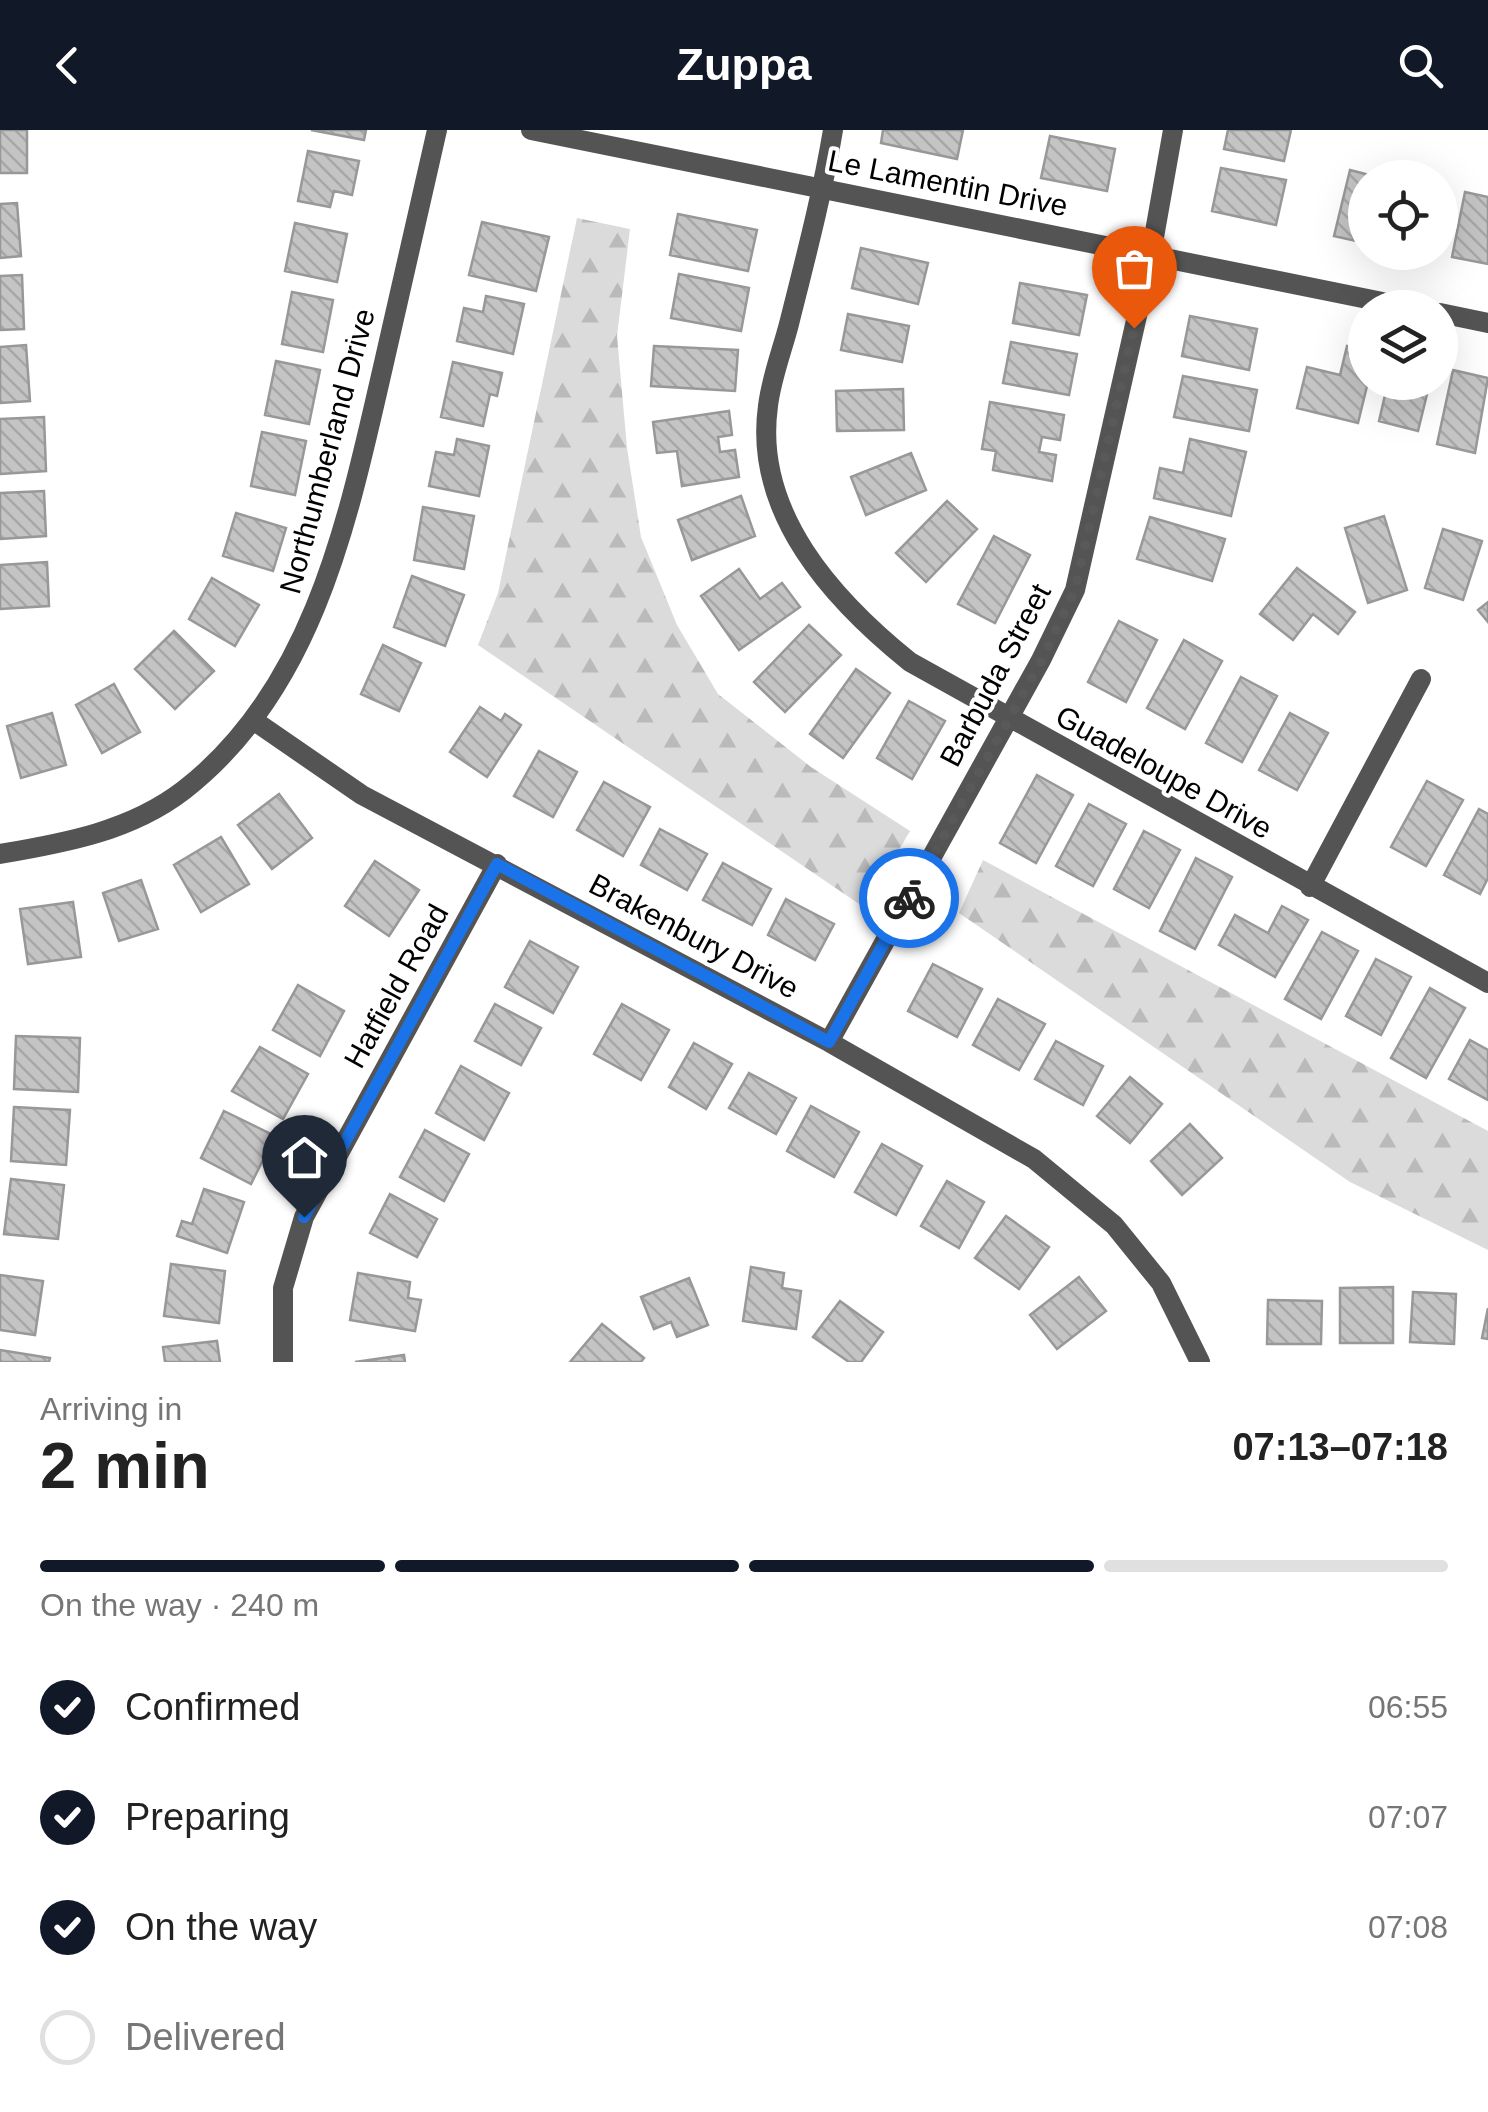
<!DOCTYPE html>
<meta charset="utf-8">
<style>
body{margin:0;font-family:Helvetica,sans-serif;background:#f6f6f6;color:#222;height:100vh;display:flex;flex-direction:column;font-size:38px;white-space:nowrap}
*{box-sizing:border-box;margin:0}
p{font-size:32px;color:#767676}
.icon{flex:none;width:55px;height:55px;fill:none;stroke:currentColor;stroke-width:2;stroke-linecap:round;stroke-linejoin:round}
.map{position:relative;height:1232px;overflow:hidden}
.panel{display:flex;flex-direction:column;background:#fff;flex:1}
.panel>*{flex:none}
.tools{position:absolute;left:1348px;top:30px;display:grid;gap:20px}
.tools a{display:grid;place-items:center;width:110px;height:110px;border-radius:50%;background:#fff;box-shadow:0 10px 40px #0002;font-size:50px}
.pin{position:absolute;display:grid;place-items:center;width:85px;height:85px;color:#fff;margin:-102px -42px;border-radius:50% 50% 50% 0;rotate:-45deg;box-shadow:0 0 10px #0007}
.pin .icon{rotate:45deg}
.courier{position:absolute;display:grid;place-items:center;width:100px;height:100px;margin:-50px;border:8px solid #1a73e8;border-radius:50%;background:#fff;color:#222;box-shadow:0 2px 12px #0007}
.head em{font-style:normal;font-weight:600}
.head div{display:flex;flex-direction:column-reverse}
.head{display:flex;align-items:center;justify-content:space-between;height:170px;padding:0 40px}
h1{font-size:65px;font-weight:600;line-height:75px}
.bar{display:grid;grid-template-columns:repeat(4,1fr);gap:15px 10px;align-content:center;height:120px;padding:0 40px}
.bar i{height:12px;border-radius:8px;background:#e0e0e0}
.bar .active{background:#111827}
.bar p{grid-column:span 4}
ol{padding:0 40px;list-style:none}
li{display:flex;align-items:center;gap:30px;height:110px}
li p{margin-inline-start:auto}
li .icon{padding:10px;border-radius:50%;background:#111827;color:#fff;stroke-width:4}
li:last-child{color:#767676}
li i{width:55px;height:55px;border:5px solid #e0e0e0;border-radius:50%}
header{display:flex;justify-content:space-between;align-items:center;height:130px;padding:0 40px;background:#111827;color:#fff;font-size:45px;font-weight:600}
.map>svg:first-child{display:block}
.forest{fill:url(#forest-firs)}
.building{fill:url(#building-back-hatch);stroke:#989898;stroke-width:2.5}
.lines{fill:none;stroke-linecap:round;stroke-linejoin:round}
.street{stroke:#545454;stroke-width:20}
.done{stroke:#595959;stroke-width:10;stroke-dasharray:0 18}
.route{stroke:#1a73e8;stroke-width:12}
.labels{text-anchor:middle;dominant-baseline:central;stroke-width:8;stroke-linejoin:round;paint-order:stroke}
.street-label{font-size:30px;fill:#000;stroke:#fff}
</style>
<header><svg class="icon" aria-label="back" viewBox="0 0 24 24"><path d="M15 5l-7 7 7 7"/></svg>Zuppa<svg class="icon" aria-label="search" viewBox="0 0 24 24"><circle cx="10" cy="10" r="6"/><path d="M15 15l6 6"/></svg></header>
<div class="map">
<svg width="1488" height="1232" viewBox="0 0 1488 1232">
<defs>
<pattern id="forest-firs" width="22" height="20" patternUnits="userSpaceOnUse" patternTransform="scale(2.5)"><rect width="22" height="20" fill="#dbdbdb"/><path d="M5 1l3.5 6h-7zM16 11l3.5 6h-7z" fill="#bababa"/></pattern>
<pattern id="building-back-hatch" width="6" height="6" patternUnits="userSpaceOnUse" patternTransform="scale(2.5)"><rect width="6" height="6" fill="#c4c4c4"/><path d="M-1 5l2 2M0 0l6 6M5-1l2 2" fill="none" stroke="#a7a7a7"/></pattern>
</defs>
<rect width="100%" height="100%" fill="#fff"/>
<path class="forest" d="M577,88L630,99L617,206L627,318L641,407L677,495L718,564L811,637L910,701L865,778L478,515L498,463Z
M983,730L1488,1001V1120L1350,1052L959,783Z"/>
<path class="building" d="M0,0H27V43H0Z
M311,0H366L364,10Z
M883,0H963L957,29L881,13Z
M1228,0H1291L1284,31L1224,19Z
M1050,6L1115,19L1107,61L1041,48Z
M308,21L359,31L352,65L334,61L330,77L298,71Z
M1221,38L1286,50L1276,95L1212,81Z
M1350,40L1381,48H1365V113L1334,106Z
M1440,58L1448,60L1440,96Z
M1465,62L1488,67V134L1452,127Z
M17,73L21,126L0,128V74Z
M678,84L757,100L748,141L670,125Z
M482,92L549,107L536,161L469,145Z
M295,93L347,104L337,152L285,141Z
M861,118L928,133L918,174L852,158Z
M679,144L749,158L741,201L671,188Z
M22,145L24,199L0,200V146Z
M1020,153L1087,165L1079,205L1013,193Z
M292,162L333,170L323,222L282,214Z
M486,166L524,174L513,224L457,211L464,178L483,182Z
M848,184L909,196L902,232L841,220Z
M1190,186L1257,199L1249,240L1182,226Z
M1011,212L1077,224L1069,265L1003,253Z
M26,215L30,271L0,273V217Z
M654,216L738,220L735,261L651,256Z
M1347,216L1365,220L1368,252L1358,293L1297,278L1307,237L1340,245Z
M276,231L320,240L309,294L265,285Z
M453,232L502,243L497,266L490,264L483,296L441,287Z
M1453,240L1488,248L1475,323L1437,314Z
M1183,246L1257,260L1249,301L1174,287Z
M1388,252H1430L1418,301L1379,291Z
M903,259L904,300L837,301L836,261Z
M990,272L1064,285L1060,310L1042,307L1039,322L1056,325L1052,351L993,340L996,321L982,319Z
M729,281L732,305L718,307L720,322L735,320L739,347L682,356L677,321L657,323L653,292Z
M44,287L46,341L0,344V289Z
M262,302L306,311L295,365L251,356Z
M457,309L489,316L479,366L429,356L436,322L454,325Z
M1190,309L1246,322L1231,386L1154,368L1160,338L1183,343Z
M911,323L926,360L866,385L851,347Z
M44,361L46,406L0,409V363Z
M741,366L755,406L692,430L678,390Z
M947,371L977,399L926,452L896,423Z
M423,377L474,386L464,439L414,430Z
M236,383L286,398L273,441L223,426Z
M1384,386L1407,460L1368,473L1345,398Z
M1150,387L1225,409L1212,451L1137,429Z
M1443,399L1482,411L1463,470L1425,458Z
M994,406L1030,425L995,493L958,474Z
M47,432L49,476L0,479V435Z
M1297,438L1355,482L1338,504L1313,484L1293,510L1260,484Z
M739,439L760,469L782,453L800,477L739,520L701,466Z
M412,446L464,465L445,516L394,497Z
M212,448L259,475L235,516L189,489Z
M1488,472V492L1478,480Z
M1119,491L1157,510L1126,572L1088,552Z
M809,495L841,525L785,582L754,552Z
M174,501L214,541L175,579L135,539Z
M1184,510L1222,531L1185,599L1147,578Z
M383,515L421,533L399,581L361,564Z
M856,539L890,563L843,628L810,604Z
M1241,547L1277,566L1242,632L1206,613Z
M114,554L140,602L102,623L76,575Z
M909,571L945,591L912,649L877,628Z
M480,577L501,591L505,584L521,595L487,647L450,622Z
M52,583L66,635L21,648L7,596Z
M1290,583L1328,603L1297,660L1259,640Z
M539,621L577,642L553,687L514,666Z
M1037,645L1073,665L1036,733L1000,713Z
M1427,651L1463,670L1426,736L1391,717Z
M604,652L650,677L623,726L577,700Z
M279,664L312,708L272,739L238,695Z
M1089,674L1126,694L1093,756L1056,736Z
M1479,679L1488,684V748L1480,764L1444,745Z
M660,699L707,724L687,760L641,735Z
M1144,701L1180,720L1149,778L1114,759Z
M221,707L249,754L201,782L174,735Z
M1196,728L1232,747L1195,819L1160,801Z
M375,731L419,760L389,806L345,776Z
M723,733L771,759L752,795L703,770Z
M141,750L158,799L119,811L103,763Z
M786,769L834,794L815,830L768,805Z
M73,772L81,827L28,834L20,779Z
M1282,776L1308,790L1275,847L1219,815L1235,785L1268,803Z
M1322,802L1358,821L1321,889L1285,869Z
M530,811L578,837L553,883L505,857Z
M1376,829L1411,847L1381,905L1346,886Z
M933,834L982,859L957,907L908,881Z
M298,855L344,881L320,926L273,900Z
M1430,858L1465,878L1426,948L1391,928Z
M998,869L1045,894L1019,940L973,915Z
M495,874L541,898L521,935L475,911Z
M622,874L669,900L641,950L594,924Z
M16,906L80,908L78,962L14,959Z
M1470,910L1488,920V970L1449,949Z
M1056,911L1103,936L1083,975L1035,949Z
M694,913L732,934L706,979L669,957Z
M260,917L308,944L283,989L232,961Z
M461,936L509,963L484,1010L436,983Z
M749,943L796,968L776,1004L729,978Z
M1130,947L1162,974L1130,1013L1097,986Z
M811,976L859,1002L834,1047L787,1021Z
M14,977L70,980L66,1035L11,1031Z
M224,981L275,1006L251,1054L201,1028Z
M1190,994L1222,1028L1182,1065L1151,1031Z
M425,1000L469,1024L444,1071L400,1047Z
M882,1014L922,1036L896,1085L855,1062Z
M11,1049L64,1055L58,1109L4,1104Z
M947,1051L984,1072L959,1118L921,1096Z
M204,1059L244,1072L227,1123L177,1106L182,1091L192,1094Z
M390,1064L437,1089L417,1127L370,1103Z
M1006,1086L1049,1117L1019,1159L975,1128Z
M171,1134L225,1141L219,1193L164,1186Z
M751,1137L784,1143L782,1158L801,1161L796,1199L743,1191Z
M358,1143L410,1152L408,1168L421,1170L415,1201L350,1190Z
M0,1145L43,1151L35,1205L0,1200Z
M1079,1147L1106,1181L1057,1219L1030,1185Z
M689,1148L708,1195L677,1207L671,1192L654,1199L641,1167Z
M1393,1157V1213H1340V1158Z
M1413,1162L1456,1164L1454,1214L1410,1212Z
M1268,1170L1322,1171L1321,1214H1267Z
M840,1171L883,1202L861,1232H849L813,1207Z
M1488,1178V1209L1482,1208Z
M602,1194L644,1228L641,1232H570Z
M217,1211L220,1232H165L163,1217Z
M0,1220L50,1228L49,1232H0Z
M404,1225L405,1232H355Z"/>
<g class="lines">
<path class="street" d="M531,0L1412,178
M833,0C822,66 805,130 789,194C782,221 771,249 768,276C753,383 833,470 910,532L1488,853
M1440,183L1488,193
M253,590L362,665L829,912L1034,1029L1114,1095L1161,1153L1200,1232
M0,724C65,713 131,701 184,660C314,559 348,389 383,237C401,158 419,79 437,0
M1310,757L1421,549
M829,912L1041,530L1075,460L1151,124L1173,0
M283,1232V1158L304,1087L497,734"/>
</g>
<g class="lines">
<path class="done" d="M909,768L1042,530L1075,460L1134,198"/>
<path class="route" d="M304,1087L497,734L829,912L909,768"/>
</g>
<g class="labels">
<g class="street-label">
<text transform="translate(948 53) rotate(11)">Le Lamentin Drive</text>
<text transform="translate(327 321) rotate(-75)">Northumberland Drive</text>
<text transform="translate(995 545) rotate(-62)">Barbuda Street</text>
<text transform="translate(1164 642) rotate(29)">Guadeloupe Drive</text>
<text transform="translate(694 806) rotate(28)">Brakenbury Drive</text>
<text transform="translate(396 856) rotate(-61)">Hatfield Road</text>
</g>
</g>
</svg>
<div class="tools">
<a><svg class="icon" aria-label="locate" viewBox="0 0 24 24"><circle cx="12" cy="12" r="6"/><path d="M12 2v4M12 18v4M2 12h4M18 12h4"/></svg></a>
<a><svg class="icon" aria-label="layers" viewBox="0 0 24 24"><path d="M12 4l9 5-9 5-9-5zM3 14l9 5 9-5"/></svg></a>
</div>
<div class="pin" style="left:1134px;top:198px;background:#ea580c"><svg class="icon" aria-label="bag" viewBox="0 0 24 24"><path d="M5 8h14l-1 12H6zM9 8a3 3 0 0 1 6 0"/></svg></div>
<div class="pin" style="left:304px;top:1087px;background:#1f2937"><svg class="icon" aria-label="home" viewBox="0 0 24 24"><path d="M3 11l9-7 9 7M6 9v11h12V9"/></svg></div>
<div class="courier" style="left:909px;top:768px"><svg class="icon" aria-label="bike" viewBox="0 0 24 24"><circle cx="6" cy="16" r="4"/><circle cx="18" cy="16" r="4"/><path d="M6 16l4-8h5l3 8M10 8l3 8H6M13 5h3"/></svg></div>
</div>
<section class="panel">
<div class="head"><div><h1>2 min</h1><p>Arriving in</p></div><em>07:13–07:18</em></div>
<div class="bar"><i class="active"></i><i class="active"></i><i class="active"></i><i></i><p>On the way · 240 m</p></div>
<ol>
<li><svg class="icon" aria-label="check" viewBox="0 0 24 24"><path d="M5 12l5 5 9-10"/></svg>Confirmed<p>06:55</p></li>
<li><svg class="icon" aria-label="check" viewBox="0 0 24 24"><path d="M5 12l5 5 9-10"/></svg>Preparing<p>07:07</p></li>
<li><svg class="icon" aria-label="check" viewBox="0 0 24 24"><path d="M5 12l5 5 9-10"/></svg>On the way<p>07:08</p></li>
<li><i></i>Delivered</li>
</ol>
</section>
